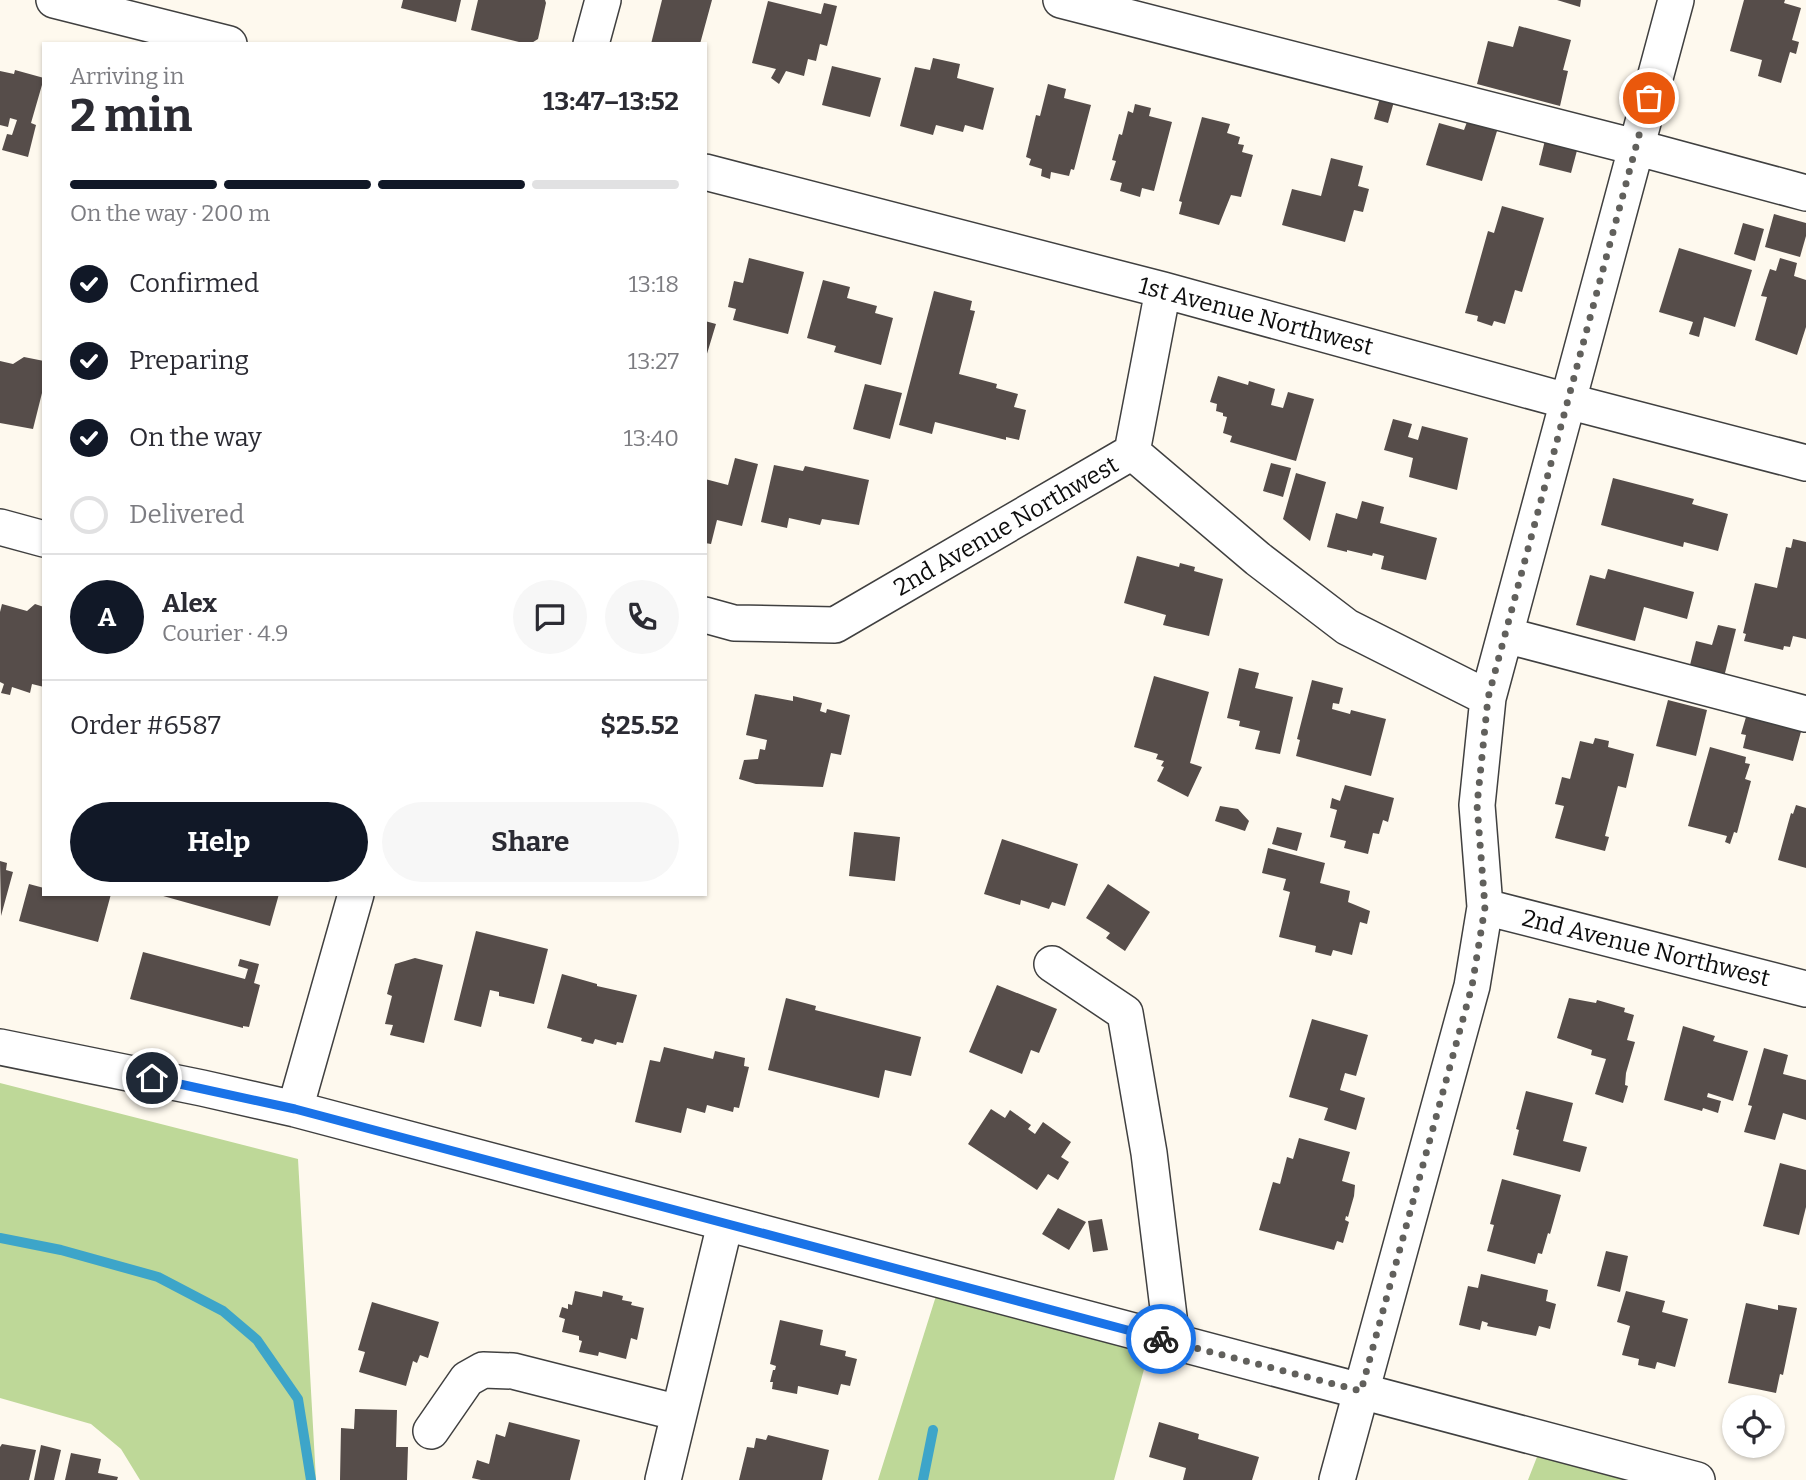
<!DOCTYPE html>
<meta charset="utf-8">
<style>
body{margin:0;font-family:Bitter,serif;background:#f7f7f7;color:#2b2b33;height:100vh;display:flex;flex-direction:column;font-size:26px;white-space:nowrap}
*{box-sizing:border-box;margin:0}
p{font-size:23px;color:#7c7c81}
.icon{flex:none;width:38px;height:38px;fill:none;stroke:currentColor;stroke-width:2;stroke-linecap:round;stroke-linejoin:round}
.map{position:relative;flex:1;overflow:hidden}
.panel{position:absolute;left:42px;top:42px;width:665px;height:854px;display:flex;flex-direction:column;background:#fff;border-radius:0px;box-shadow:0 2px 5px #0004}
.panel>*{flex:none}
.fabs{position:absolute;left:1722px;top:1395px;display:grid;gap:14px}
.fabs a{display:grid;place-items:center;width:63px;height:63px;border-radius:50%;background:#fff;box-shadow:0 2px 5px #0004;font-size:35px}
.pin{position:absolute;display:grid;place-items:center;width:60px;height:60px;color:#fff;margin:-30px;border:4px solid #fff;border-radius:50%;box-shadow:0 2px 7px #0007}
.courier{position:absolute;display:grid;place-items:center;width:70px;height:70px;margin:-35px;border:5px solid #1a73e8;border-radius:50%;background:#fff;color:#222;box-shadow:0 2px 9px #0007}
.summary em{font-style:normal;font-weight:700}
.summary div{display:flex;flex-direction:column-reverse}
.summary{display:flex;align-items:center;justify-content:space-between;height:119px;padding:0 28px}
h1{font-size:46px;font-weight:700;line-height:52px}
.bar{display:grid;grid-template-columns:repeat(4,1fr);gap:10px 7px;align-content:center;height:84px;padding:0 28px}
.bar i{height:9px;border-radius:5px;background:#e1e1e2}
.bar .active{background:#111827}
.bar p{grid-column:span 4}
.line{display:flex;align-items:center;gap:18px;padding:0 28px;border-top:2px solid #e1e1e2}
.line div{flex:1}
.round{display:grid;place-items:center;flex:none;width:74px;height:74px;border-radius:37px;background:#f7f7f7}
ol{padding:0 28px;list-style:none}
li{display:flex;align-items:center;gap:21px;height:77px}
li p{margin-inline-start:auto}
li .icon{padding:7px;border-radius:50%;background:#111827;color:#fff;stroke-width:4}
li:last-child{color:#7c7c81}
li i{width:38px;height:38px;border:4px solid #e1e1e2;border-radius:50%}
.primary-button{display:flex;gap:14px;margin-top:auto;padding:14px 28px}
.primary-button a{flex:1;height:80px;border-radius:42px;background:#111827;color:#fff;font-size:28px;font-weight:700;line-height:80px;text-align:center}
.primary-button a+a{background:#f7f7f7;color:#2b2b33}
.map>svg:first-child{display:block}
.forest{fill:#bed898}
.lines{fill:none;stroke-linecap:round;stroke-linejoin:round}
.stream{stroke:#3da5c9;stroke-width:10}
.building{fill:#564d4a}
.minor-casing{stroke:#404040;stroke-width:38}
.minor{stroke:#fff;stroke-width:35}
.done{stroke:#61605c;stroke-width:7;stroke-dasharray:0 12.6}
.route{stroke:#1a73e8;stroke-width:9}
.labels{text-anchor:middle;dominant-baseline:central;stroke-width:7;stroke-linejoin:round;paint-order:stroke}
.street-label{font-size:24px;fill:#0d0d0d;stroke:#fff}
</style>
<div class="map">
<svg width="1806" height="1480" viewBox="0 0 1806 1480">
<rect width="100%" height="100%" fill="#fef9ee"/>
<path class="forest" d="M0,1083L298,1159L316,1480H140L121,1449L91,1424L0,1398Z
M941,1280L1153,1336L1114,1480H878Z
M1544,1439L1692,1480H1528Z"/>
<g class="lines">
<path class="stream" d="M0,1238L61,1250L158,1277L223,1311L257,1340L298,1399L311,1480
M923,1480L933,1430"/>
</g>
<path class="building" d="M403,0H461L456,22L401,8Z
M478,0H545L546,3L538,39L530,44H519V42L471,30Z
M662,0H712L700,44H651Z
M1557,0H1581L1580,7Z
M1744,0H1785L1784,3L1801,8L1792,40L1799,42L1796,54L1790,52L1781,83L1758,76L1762,60L1730,51Z
M768,1L821,14L824,3L837,6L827,46L820,44L816,61L808,59L804,76L786,71L779,84L771,78L776,69L752,63Z
M1519,26L1571,40L1563,70L1568,71L1560,106L1477,84L1488,41L1513,47Z
M933,58L960,64L957,78L994,88L983,130L965,125L963,132L936,125L933,135L900,126L915,67L930,70Z
M832,66L881,78L870,117L822,105Z
M15,70L44,78L31,123L36,125L28,157L2,150L7,134L12,135L17,120L10,118L8,127L0,125V71L14,74Z
M1048,84L1066,89L1064,98L1091,105L1074,170L1071,169L1069,176L1051,172L1050,179L1041,176L1042,169L1029,165L1031,159L1026,157L1036,115L1040,116Z
M1381,94L1395,98L1388,123L1374,119Z
M1135,104L1151,108L1149,116L1172,122L1154,191L1142,188L1140,197L1120,191L1122,183L1110,180L1116,161L1112,160L1119,134L1122,135L1128,111L1133,113Z
M1202,117L1230,124L1227,133L1240,137L1238,144L1244,145L1242,152L1253,155L1241,197L1231,195L1219,225L1179,214L1182,202L1179,201Z
M1467,122L1497,131L1482,181L1426,165L1439,123L1464,130Z
M1546,136L1579,143L1571,173L1539,165Z
M1331,158L1363,166L1358,186L1369,189L1363,212L1354,210L1345,242L1282,225L1292,189L1321,196Z
M1502,206L1544,218L1522,292L1515,290L1505,324L1494,321L1492,326L1477,321L1478,316L1465,313L1488,231L1494,233Z
M1774,214L1806,223V236L1800,257L1765,247Z
M1743,223L1764,229L1755,261L1734,254Z
M1679,248L1752,270L1735,327L1704,317L1699,337L1689,334L1693,322L1659,312Z
M749,258L804,272L788,334L733,320L736,309L728,307L734,281L743,283Z
M1780,258L1797,263L1794,276L1806,280V327L1797,355L1755,340L1767,297L1761,296L1770,269L1776,271Z
M823,280L850,287L847,298L877,306L875,313L893,318L881,365L834,352L836,346L807,338Z
M934,291L972,301L970,310L975,311L959,374L997,384L996,388L1018,394L1014,407L1026,410L1019,440L1006,437V440L935,422L932,434L899,425Z
M705,321L716,324L706,357H705Z
M24,357L44,361V385L33,429L0,423V361L13,364Z
M1218,376L1248,385L1249,381L1275,389L1271,405L1283,408L1288,392L1314,399L1296,461L1230,442L1232,436L1223,433L1227,417L1223,416V413L1216,411L1217,404L1210,402Z
M865,384L902,393L890,439L853,429Z
M1393,419L1412,424L1408,437L1418,440L1422,426L1468,438L1457,490L1409,477L1413,458L1384,450Z
M735,458L758,464L742,526L717,520L711,544L705,543V479L728,485Z
M1271,463L1291,468L1283,497L1263,491Z
M774,465L803,471L805,466L869,480L859,525L822,519L820,525L789,518L787,528L761,522Z
M1296,473L1326,482L1310,541L1283,519Z
M1613,478L1694,499L1692,504L1728,514L1718,551L1684,542L1683,547L1601,525Z
M1362,501L1384,507L1380,523L1437,538L1426,580L1381,569L1384,556L1373,553L1372,556L1347,550V552L1327,547L1336,513L1357,519Z
M1793,539L1806,542V639L1793,636L1790,647L1784,646L1783,650L1744,641L1746,634L1743,633L1755,583L1777,588L1786,547L1791,548Z
M1137,556L1179,567L1180,563L1195,567L1194,571L1223,579L1209,636L1163,625L1166,615L1124,603Z
M1608,569L1694,592L1687,619L1644,607L1635,641L1576,625L1590,575L1605,579Z
M2,604L27,611L35,604L44,607V687L32,684L30,693L12,687L10,695L1,693L4,684L0,682V612Z
M1718,625L1736,629L1722,685L1687,677L1696,641L1712,645Z
M1239,668L1259,673L1255,688L1293,697L1280,754L1255,749L1260,731L1239,726L1240,721L1227,718Z
M1154,676L1209,692L1190,763L1202,767L1188,797L1157,781L1164,767L1161,766L1164,761L1156,759L1158,754L1134,747Z
M1312,680L1343,688L1339,704L1333,703L1332,709L1350,714L1351,710L1386,719L1371,776L1296,756L1300,740L1297,739Z
M755,694L793,701V696L822,703L820,711L826,713L827,709L850,715L841,755L831,753L823,787L756,784L739,779L744,760L758,759L760,749L765,750L767,740L746,735Z
M1668,700L1707,710L1696,756L1656,746Z
M1751,714L1802,728L1793,761L1743,748L1746,735L1741,734L1746,717L1750,718Z
M1595,738L1609,741L1608,747L1634,754L1626,788L1618,786L1605,836L1609,837L1605,851L1555,838L1564,806L1555,804L1562,777L1570,779L1580,741L1593,744Z
M1710,747L1746,757L1745,763L1750,764L1745,779L1751,781L1737,833L1734,832L1730,844L1725,842L1727,836L1688,826Z
M1345,785L1394,798L1388,822L1383,820L1379,834L1373,833L1368,854L1344,848L1346,841L1330,837L1337,810L1330,808L1332,798L1340,801Z
M1796,805L1806,808V868L1778,860L1791,813L1793,814Z
M1220,806L1238,809L1249,821L1245,831L1215,821Z
M1277,827L1302,833L1297,851L1272,844Z
M854,832L900,837L895,881L849,876Z
M1002,839L1078,864L1065,906L1052,902L1049,909L1021,900L1020,905L984,894Z
M1268,848L1325,863L1320,883L1350,891L1348,902L1370,911L1367,924L1360,922L1352,955L1333,950L1331,956L1315,952L1316,946L1279,937L1290,892L1283,890L1286,879L1262,873Z
M0,861L7,863L6,870L13,872L1,916Z
M29,884L44,888V894H111L98,942L19,921Z
M1108,884L1150,912L1125,951L1106,938L1110,933L1086,918Z
M156,894H279L270,926Z
M476,931L548,949L534,1004L499,996V992L490,990L481,1027L454,1020Z
M143,952L245,979L248,969L238,966L240,959L259,964L254,983L260,985L249,1027L243,1026V1028L130,999Z
M415,958L443,965L424,1043L390,1035L393,1025L385,1024L392,996L387,994L395,964Z
M562,974L597,984V986L637,995L623,1043L617,1042L616,1045L595,1039L593,1044L581,1041L582,1038L547,1028Z
M997,985L1057,1009L1039,1053L1031,1050L1022,1074L969,1052Z
M786,998L816,1006L815,1010L921,1037L911,1076L885,1070L879,1098L768,1070Z
M1569,998L1596,1003L1597,1000L1625,1008L1624,1012L1634,1015L1627,1040L1635,1042L1626,1073L1625,1085L1628,1086L1623,1103L1595,1094L1606,1059L1591,1055L1592,1050L1557,1038Z
M1312,1019L1368,1035L1356,1076L1345,1073L1340,1090L1365,1098L1356,1130L1324,1120L1328,1108L1289,1097Z
M1683,1026L1715,1036L1713,1041L1748,1051L1733,1101L1708,1093L1707,1097L1721,1101L1718,1113L1703,1108L1702,1111L1664,1100Z
M664,1047L713,1059L715,1051L745,1058L744,1066L749,1067L739,1108L734,1107L733,1112L707,1105L705,1113L687,1108L681,1133L635,1122L650,1060L660,1062Z
M1764,1048L1788,1055L1783,1074L1806,1080V1120L1783,1113L1775,1140L1744,1132L1752,1106L1748,1105Z
M1526,1091L1573,1103L1563,1141L1587,1147L1580,1172L1513,1155L1519,1130L1516,1129Z
M991,1109L1005,1118L1010,1110L1031,1125L1028,1129L1035,1134L1043,1122L1071,1142L1061,1157L1069,1162L1058,1180L1048,1174L1037,1190L968,1144Z
M1299,1138L1350,1152L1342,1181L1355,1185L1354,1196L1348,1217L1346,1216L1345,1220L1349,1222L1343,1243L1337,1241L1334,1250L1259,1230L1273,1182L1280,1184L1287,1157L1293,1159Z
M1780,1163L1806,1170V1207L1799,1235L1763,1226Z
M1502,1179L1561,1195L1550,1234L1548,1233L1542,1254L1538,1253L1535,1264L1487,1251L1494,1225L1490,1224Z
M1058,1208L1086,1222L1069,1250L1042,1234Z
M1102,1219L1108,1250L1093,1252L1088,1221Z
M1606,1251L1628,1256L1620,1292L1597,1286Z
M1481,1274L1548,1290L1546,1301L1556,1304L1550,1329L1539,1326L1536,1336L1487,1326L1488,1323L1482,1321L1480,1330L1459,1325L1468,1286L1478,1288Z
M575,1291L602,1297L603,1291L623,1296L622,1300L632,1302L631,1305L644,1308L637,1340L631,1338L626,1359L599,1352L598,1356L579,1352L582,1341L579,1340V1336L562,1332L565,1319L559,1317L562,1307L568,1309V1304L572,1305Z
M1626,1291L1665,1301L1662,1312L1688,1319L1675,1367L1657,1362L1655,1369L1638,1365L1639,1359L1622,1355L1630,1326L1617,1322Z
M372,1302L439,1322L428,1358L420,1355L417,1363L413,1361L406,1386L359,1372L365,1352L358,1350Z
M1746,1303L1778,1310V1305L1797,1308L1783,1375L1780,1374L1776,1393L1728,1383Z
M780,1320L823,1330L820,1345L846,1351L845,1356L857,1359L850,1386L841,1384L838,1395L798,1386L797,1394L772,1389L773,1382H770L773,1370H775L776,1366L770,1364Z
M355,1409L397,1410L396,1447H408L407,1480H340L341,1428L354,1429Z
M509,1422L580,1440L570,1480H481L472,1478L477,1460L489,1464L496,1434L505,1437Z
M1159,1422L1199,1434L1198,1439L1259,1457L1252,1480H1183L1186,1468L1149,1457Z
M768,1435L829,1450L822,1480H739L747,1447L754,1448L756,1438L766,1440Z
M2,1444L36,1450L29,1480H0V1447Z
M41,1445L61,1450L54,1480H34Z
M71,1453L101,1459L98,1473L118,1477L117,1480H65Z"/>
<g class="lines">
<defs>
<path id="minor" d="M54,0L229,44
M1061,0L1635,147L1806,193
M591,44L603,0
M705,172L1163,290L1567,401L1806,463
M1132,452L1258,559L1347,627L1488,698
M1132,452L1163,290
M0,527L44,539
M705,615L734,623L835,625L1132,452
M1505,635L1806,714
M1485,907L1806,989
M1052,964L1125,1013L1149,1153L1172,1341
M0,1047L202,1088L295,1109L1697,1480
M295,1109L356,894
M431,1431L467,1379L483,1370L513,1371L679,1413
M663,1480L725,1224
M1337,1480L1472,986L1485,907L1477,805L1488,698L1676,0"/>
</defs>
<use href="#minor" class="minor-casing"/>
<use href="#minor" class="minor"/>
</g>
<g class="lines">
<path class="done" d="M1161,1339L1361,1391L1472,986L1485,907L1477,805L1488,698L1649,98"/>
<path class="route" d="M152,1078L295,1109L1161,1339"/>
</g>
<g class="labels">
<g class="street-label">
<text transform="translate(1256 316) rotate(15)">1st Avenue Northwest</text>
<text transform="translate(1006 526) rotate(-30)">2nd Avenue Northwest</text>
<text transform="translate(1646 948) rotate(14)">2nd Avenue Northwest</text>
</g>
</g>
</svg>
<div class="fabs">
<a><svg class="icon" aria-label="locate" viewBox="0 0 24 24"><circle cx="12" cy="12" r="6"/><path d="M12 2v4M12 18v4M2 12h4M18 12h4"/></svg></a>
</div>
<div class="pin" style="left:1649px;top:98px;background:#ea580c"><svg class="icon" aria-label="bag" viewBox="0 0 24 24"><path d="M5 8h14l-1 12H6zM9 8a3 3 0 0 1 6 0"/></svg></div>
<div class="pin" style="left:152px;top:1078px;background:#1f2937"><svg class="icon" aria-label="home" viewBox="0 0 24 24"><path d="M3 11l9-7 9 7M6 9v11h12V9"/></svg></div>
<div class="courier" style="left:1161px;top:1339px"><svg class="icon" aria-label="bike" viewBox="0 0 24 24"><circle cx="6" cy="16" r="4"/><circle cx="18" cy="16" r="4"/><path d="M6 16l4-8h5l3 8M10 8l3 8H6M13 5h3"/></svg></div>
<section class="panel">
<div class="summary"><div><h1>2 min</h1><p>Arriving in</p></div><em>13:47–13:52</em></div>
<div class="bar"><i class="active"></i><i class="active"></i><i class="active"></i><i></i><p>On the way · 200 m</p></div>
<ol>
<li><svg class="icon" aria-label="check" viewBox="0 0 24 24"><path d="M5 12l5 5 9-10"/></svg>Confirmed<p>13:18</p></li>
<li><svg class="icon" aria-label="check" viewBox="0 0 24 24"><path d="M5 12l5 5 9-10"/></svg>Preparing<p>13:27</p></li>
<li><svg class="icon" aria-label="check" viewBox="0 0 24 24"><path d="M5 12l5 5 9-10"/></svg>On the way<p>13:40</p></li>
<li><i></i>Delivered</li>
</ol>
<div class="line" style="height:126px"><b class="round" style="background:#111827;color:#fff">A</b><div><b>Alex</b><p>Courier · 4.9</p></div><a class="round"><svg class="icon" aria-label="chat" viewBox="0 0 24 24"><path d="M4 5h16v11H9l-5 4z"/></svg></a><a class="round"><svg class="icon" aria-label="phone" viewBox="0 0 24 24"><path d="M5 4h4l2 5-3 2q2 4 5 5l2-3 5 2v4C11 20 4 13 5 4z"/></svg></a></div>
<div class="line" style="height:91px"><div>Order #6587</div><b>$25.52</b></div>
<div class="primary-button"><a>Help</a><a>Share</a></div>
</section>
</div>
